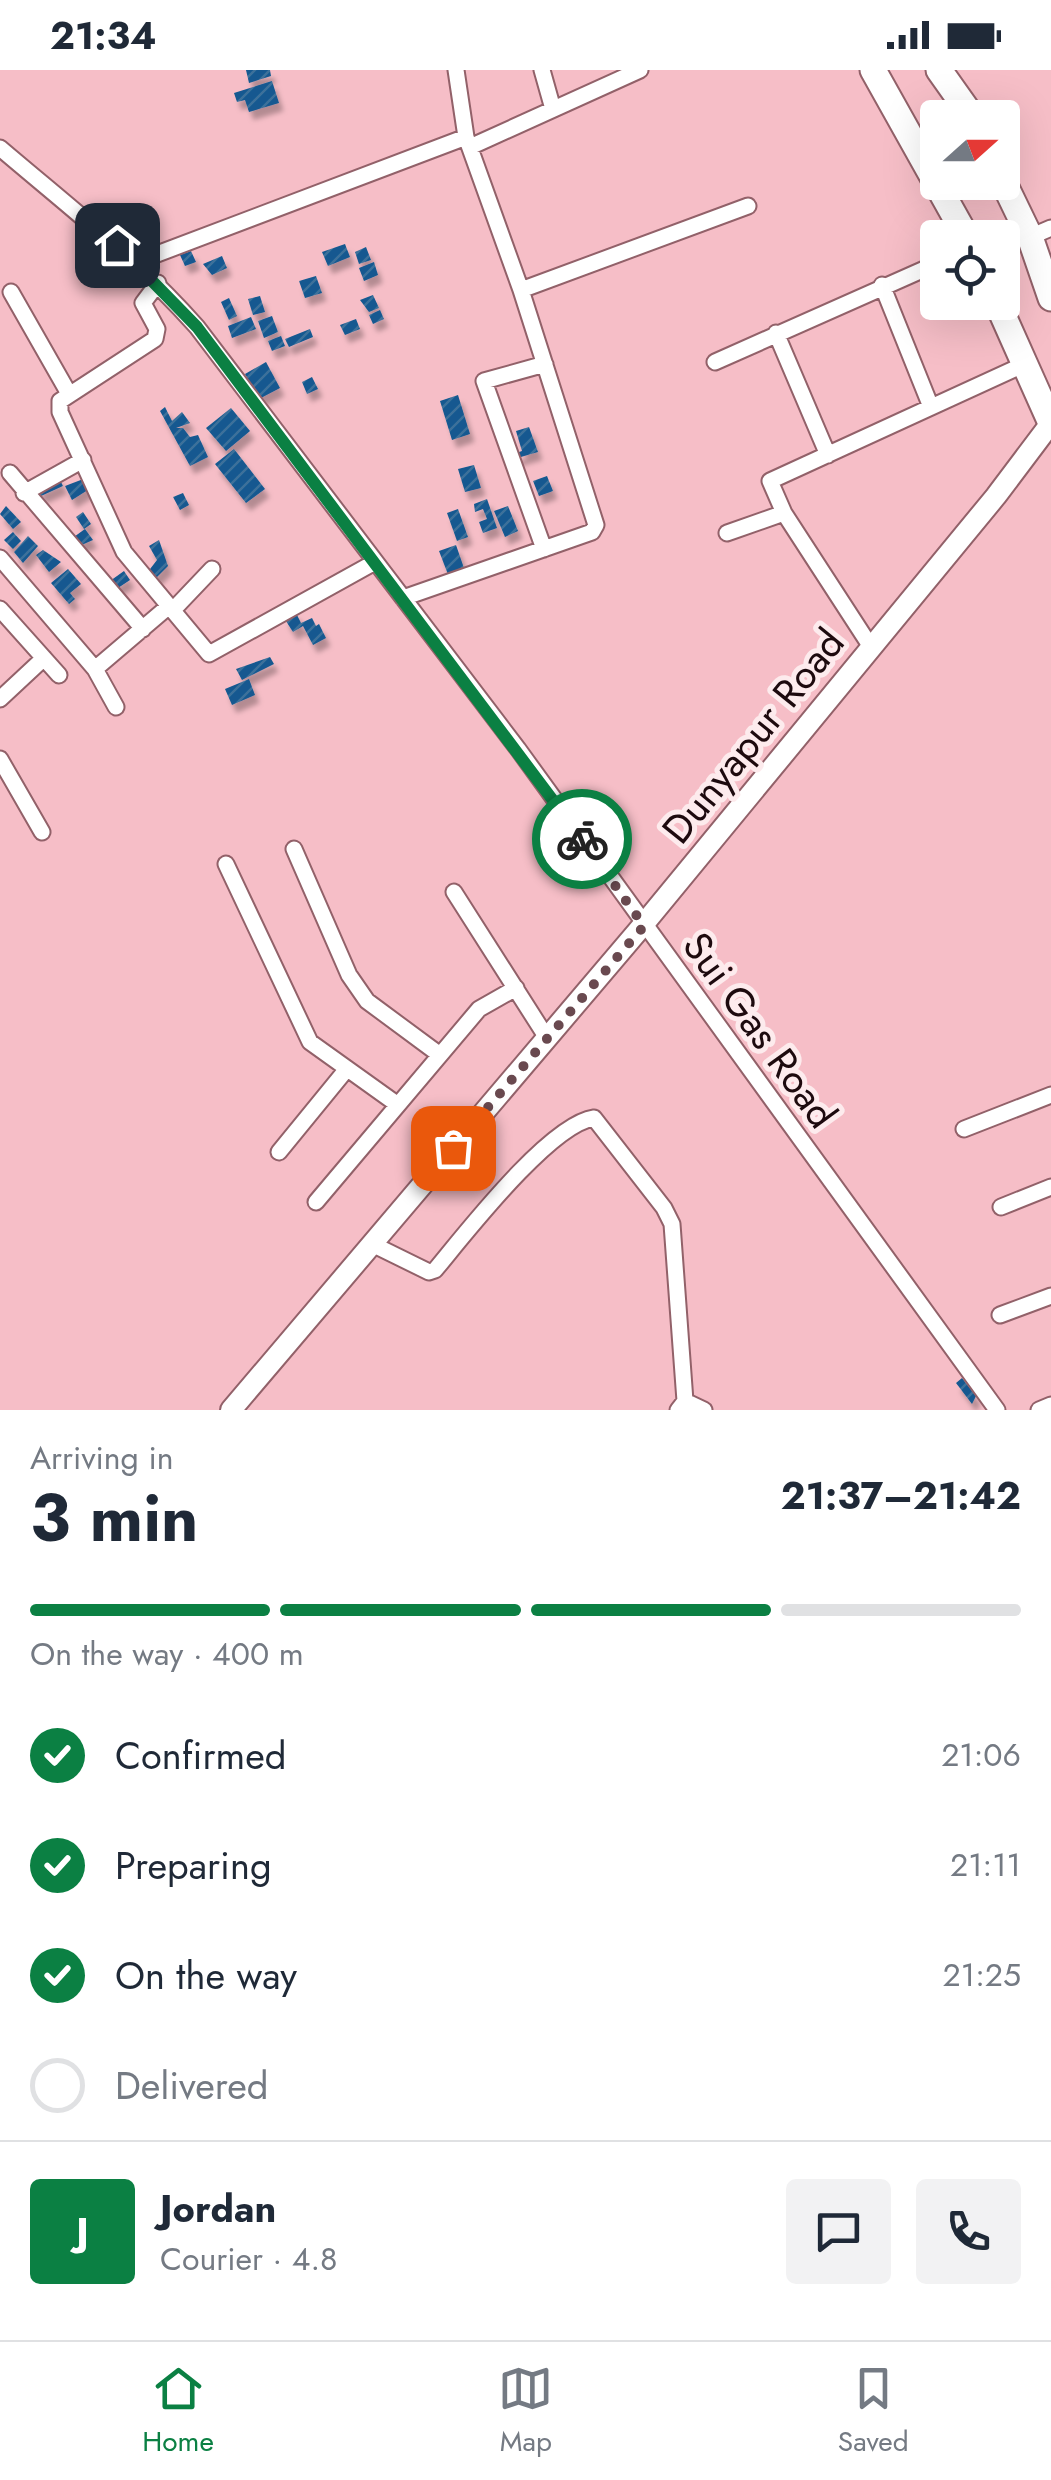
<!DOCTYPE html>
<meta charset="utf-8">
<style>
body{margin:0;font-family:Jost,sans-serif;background:#f2f2f3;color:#1f2937;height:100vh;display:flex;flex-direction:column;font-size:38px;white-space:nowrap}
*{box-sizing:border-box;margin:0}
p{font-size:32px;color:#747a83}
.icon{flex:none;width:55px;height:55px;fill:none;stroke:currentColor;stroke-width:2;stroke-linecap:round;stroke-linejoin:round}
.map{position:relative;height:1340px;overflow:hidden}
.panel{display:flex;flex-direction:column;background:#fff;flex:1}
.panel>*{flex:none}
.needle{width:65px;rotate:69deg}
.controls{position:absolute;left:920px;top:30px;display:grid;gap:20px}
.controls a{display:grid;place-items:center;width:100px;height:100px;border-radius:10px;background:#fff;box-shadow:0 10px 40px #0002;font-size:50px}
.pin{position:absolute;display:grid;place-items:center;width:85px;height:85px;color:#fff;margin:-42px;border-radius:20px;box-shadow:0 5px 15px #0006}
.courier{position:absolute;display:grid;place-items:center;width:100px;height:100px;margin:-50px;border:8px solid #0b8043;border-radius:50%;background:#fff;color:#222;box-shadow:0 2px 12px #0007}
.overview em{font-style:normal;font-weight:700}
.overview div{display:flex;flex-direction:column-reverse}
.overview{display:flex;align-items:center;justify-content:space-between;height:170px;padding:0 30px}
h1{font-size:65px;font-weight:700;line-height:75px}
.bar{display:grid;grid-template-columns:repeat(4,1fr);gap:15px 10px;align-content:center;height:120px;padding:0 30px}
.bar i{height:12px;border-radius:8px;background:#e0e1e3}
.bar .on{background:#0b8043}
.bar p{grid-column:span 4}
.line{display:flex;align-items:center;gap:25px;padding:0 30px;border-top:2px solid #e0e1e3}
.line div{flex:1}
.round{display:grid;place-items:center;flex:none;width:105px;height:105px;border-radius:10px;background:#f2f2f3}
ol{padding:0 30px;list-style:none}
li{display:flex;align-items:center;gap:30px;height:110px}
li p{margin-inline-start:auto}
li .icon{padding:10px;border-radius:50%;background:#0b8043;color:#fff;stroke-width:4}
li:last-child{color:#747a83}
li i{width:55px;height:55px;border:5px solid #e0e1e3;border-radius:50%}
.status{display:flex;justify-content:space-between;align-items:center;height:70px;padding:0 50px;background:#fff;direction:ltr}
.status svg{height:28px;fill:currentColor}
.menu{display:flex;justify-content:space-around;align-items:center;height:140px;border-top:2px solid #e0e1e3;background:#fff;font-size:28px;color:#747a83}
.menu a{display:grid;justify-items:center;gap:5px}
.menu .on{color:#0b8043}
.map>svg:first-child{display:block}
.building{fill:url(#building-hatch);filter:url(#shadow)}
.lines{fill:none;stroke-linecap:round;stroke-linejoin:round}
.minor-casing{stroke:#926169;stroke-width:19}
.tertiary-casing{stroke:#926169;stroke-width:24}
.primary-casing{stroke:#926169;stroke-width:29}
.minor{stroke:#fff;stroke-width:15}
.tertiary{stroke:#fff;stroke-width:20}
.primary{stroke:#fff;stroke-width:25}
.done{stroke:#69494f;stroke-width:10;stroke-dasharray:0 18}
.route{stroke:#0b8043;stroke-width:12}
.labels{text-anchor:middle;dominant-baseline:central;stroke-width:10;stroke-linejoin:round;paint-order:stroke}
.street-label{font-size:40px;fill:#1d0a0e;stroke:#fdebed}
</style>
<div class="status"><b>21:34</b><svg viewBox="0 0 49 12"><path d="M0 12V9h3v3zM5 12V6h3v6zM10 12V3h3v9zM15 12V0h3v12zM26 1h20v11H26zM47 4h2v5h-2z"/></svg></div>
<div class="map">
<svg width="1051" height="1340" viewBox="0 0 1051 1340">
<defs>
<pattern id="building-hatch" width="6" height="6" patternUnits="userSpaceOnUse" patternTransform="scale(2.5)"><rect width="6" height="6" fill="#135990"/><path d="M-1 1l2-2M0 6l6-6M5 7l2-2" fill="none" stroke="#3d709a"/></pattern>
<filter id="shadow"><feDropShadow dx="4.5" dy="8" stdDeviation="2.5" flood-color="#0004"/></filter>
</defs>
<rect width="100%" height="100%" fill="#f6bec7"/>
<path class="building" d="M246,0H270L271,6L249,13Z
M272,11L279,33L249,42L245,30L237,32L234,23Z
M345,174L350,187L328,196L322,182Z
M366,177L371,190L359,194L355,182Z
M191,181L196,192L185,196L180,185Z
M222,186L227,198L212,205L203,194Z
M374,192L378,205L364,211L359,198Z
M316,206L322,223L305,228L299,211Z
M373,225L379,238L369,242L360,230Z
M260,226L265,242L253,245L248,229Z
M229,228L237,246L229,250L221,232Z
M380,240L384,249L373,254L369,245Z
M272,246L278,262L264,268L258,251Z
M251,247L256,259L232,268L228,256Z
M356,249L360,259L345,265L340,255Z
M310,259L313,267L289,277L285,269Z
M281,266L285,276L272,281L268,271Z
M266,292L280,318L259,329L245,304Z
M312,307L318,319L307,324L302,312Z
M458,325L470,364L452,370L440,331Z
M165,337L172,351L182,342L190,353L176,358H183L190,367L198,365L208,387L190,396L160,341Z
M231,338L250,361L226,381L206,358Z
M529,357L538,382L514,389L513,384L522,381L516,361Z
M234,379L265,419L246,433L215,394Z
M474,395L481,418L465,422L458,399Z
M58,406L63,416L41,426L36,416Z
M547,406L553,421L539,426L533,411Z
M86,408L91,418L72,430L65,416Z
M183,423L189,435L180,440L173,427Z
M487,429L497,458L483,463L479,452L487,449L483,439L475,442L474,434Z
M6,436L21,452L13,459L0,444Z
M508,436L518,461L505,467L494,441Z
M458,439L468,467L457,471L447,443Z
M83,442L91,454L84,459L76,447Z
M85,459L93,470L77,477L71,469Z
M13,462L21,471L13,479L4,470Z
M28,466L38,476L23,493L14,482Z
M159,470L168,496L154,510L147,503L157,490L149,476Z
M456,475L465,501L449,507L439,481Z
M43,480L61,492L49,502L36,485Z
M68,499L81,514L70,523L75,529L69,534L51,513Z
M124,501L130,510L115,520L110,511Z
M295,541L301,553L312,548L316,556L319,554L326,568L313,575L303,556L293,562L284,548Z
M270,587L274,594L242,610L236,599Z
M249,609L255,625L232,635L225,619Z
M962,1308L976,1326L972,1334L956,1313Z"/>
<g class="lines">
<defs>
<path id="minor" d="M542,0L553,39
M470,77L640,0
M0,78C68,136 137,189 197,257L518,679L997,1340
M1030,167L1051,158
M136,192L466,67
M158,213L143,233L157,259L155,269L60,331V342L124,482L209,584L375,492
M882,215L931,337
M521,220L748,136
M11,222L68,322
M776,263L828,385
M715,292L938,193
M10,403L143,559
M24,423L83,390
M727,463L784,443
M544,479L484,311L545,294
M0,488L95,599L116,637
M403,528L592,462L596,455L521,220L466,67L456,0
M0,539L59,605
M173,540L212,499
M871,577L784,443L770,411L1025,294
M95,599L169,536
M0,629L44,588
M0,689L42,762
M294,779L349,905L367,931L440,985
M226,794L310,972L398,1035
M454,822L547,968
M964,1059L1051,1025
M279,1082L346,1000
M316,1132L479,939L516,918
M1001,1137L1051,1117
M372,1174L429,1202L435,1200C465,1164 550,1054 594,1048L664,1138L672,1154L685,1331L678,1340
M1000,1245L1051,1226
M685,1331L704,1340
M1039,1340L1051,1335"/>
<path id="tertiary" d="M231,1340L643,855L996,426L1051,353"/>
<path id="primary" d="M873,0L967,168
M939,0L973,48
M1002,109L1030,167L1051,228
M997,232L1051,353"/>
</defs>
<use href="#minor" class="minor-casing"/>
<use href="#tertiary" class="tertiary-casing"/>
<use href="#primary" class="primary-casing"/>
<use href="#minor" class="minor"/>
<use href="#tertiary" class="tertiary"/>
<use href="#primary" class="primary"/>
</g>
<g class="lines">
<path class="done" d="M453,1078L644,856L582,769"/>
<path class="route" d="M117,175L197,257L582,769"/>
</g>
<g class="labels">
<g class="street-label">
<text transform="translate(753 666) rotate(-51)">Dunyapur Road</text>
<text transform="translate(760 960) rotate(54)">Sui Gas Road</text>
</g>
</g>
</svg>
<div class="controls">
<a><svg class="needle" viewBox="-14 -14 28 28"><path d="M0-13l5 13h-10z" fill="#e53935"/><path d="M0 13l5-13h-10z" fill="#747a83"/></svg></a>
<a><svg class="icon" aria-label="locate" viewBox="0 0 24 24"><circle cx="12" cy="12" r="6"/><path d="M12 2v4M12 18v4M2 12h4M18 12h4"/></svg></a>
</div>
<div class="pin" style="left:453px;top:1078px;background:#ea580c"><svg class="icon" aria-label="bag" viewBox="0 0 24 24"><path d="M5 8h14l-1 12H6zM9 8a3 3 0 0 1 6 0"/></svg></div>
<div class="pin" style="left:117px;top:175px;background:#1f2937"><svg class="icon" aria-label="home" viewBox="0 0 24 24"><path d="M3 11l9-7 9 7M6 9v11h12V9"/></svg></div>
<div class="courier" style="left:582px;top:769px"><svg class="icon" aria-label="bike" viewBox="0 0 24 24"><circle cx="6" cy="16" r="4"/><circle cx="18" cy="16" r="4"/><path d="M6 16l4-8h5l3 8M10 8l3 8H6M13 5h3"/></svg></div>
</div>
<section class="panel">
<div class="overview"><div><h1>3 min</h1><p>Arriving in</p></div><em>21:37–21:42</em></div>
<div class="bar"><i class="on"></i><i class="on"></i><i class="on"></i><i></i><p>On the way · 400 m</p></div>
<ol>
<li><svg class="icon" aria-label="check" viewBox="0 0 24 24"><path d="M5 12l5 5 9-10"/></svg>Confirmed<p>21:06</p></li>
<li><svg class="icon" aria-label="check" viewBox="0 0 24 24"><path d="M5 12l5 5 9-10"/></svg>Preparing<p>21:11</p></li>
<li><svg class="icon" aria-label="check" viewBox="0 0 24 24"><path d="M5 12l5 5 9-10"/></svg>On the way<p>21:25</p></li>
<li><i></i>Delivered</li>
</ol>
<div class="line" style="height:180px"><b class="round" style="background:#0b8043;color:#fff">J</b><div><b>Jordan</b><p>Courier · 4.8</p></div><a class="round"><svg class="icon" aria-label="chat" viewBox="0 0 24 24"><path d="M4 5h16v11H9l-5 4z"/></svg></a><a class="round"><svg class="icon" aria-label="phone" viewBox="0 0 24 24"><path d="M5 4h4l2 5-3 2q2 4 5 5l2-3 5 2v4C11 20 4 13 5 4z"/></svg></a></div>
</section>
<nav class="menu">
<a class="on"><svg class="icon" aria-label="home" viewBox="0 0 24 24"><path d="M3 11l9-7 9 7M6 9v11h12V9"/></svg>Home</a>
<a><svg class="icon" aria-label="map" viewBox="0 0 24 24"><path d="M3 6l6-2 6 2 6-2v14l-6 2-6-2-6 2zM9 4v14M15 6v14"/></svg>Map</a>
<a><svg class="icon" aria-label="saved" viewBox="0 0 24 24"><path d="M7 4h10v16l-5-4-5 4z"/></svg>Saved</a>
</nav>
